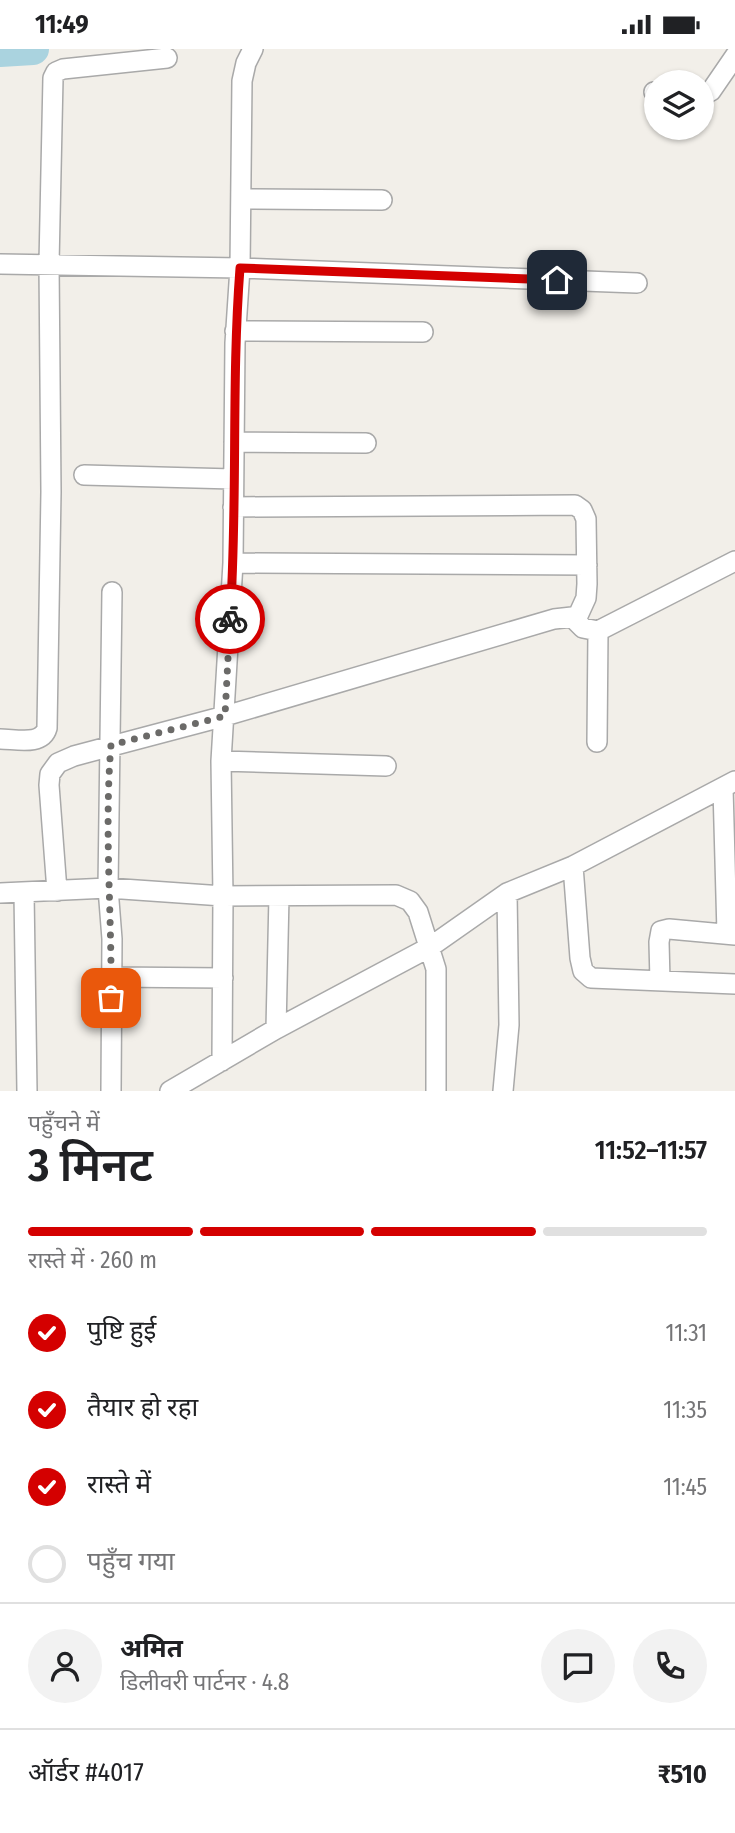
<!DOCTYPE html>
<html lang="hi">
<meta charset="utf-8">
<style>
body{margin:0;font-family:"Fira Sans Condensed","Noto Sans Devanagari",sans-serif;background:#f2f2f2;color:#202124;height:100vh;display:flex;flex-direction:column;font-size:26px;white-space:nowrap}
*{box-sizing:border-box;margin:0}
p{font-size:23px;color:#757577}
.icon{flex:none;width:38px;height:38px;fill:none;stroke:currentColor;stroke-width:2;stroke-linecap:round;stroke-linejoin:round}
.map{position:relative;height:1042px;overflow:hidden}
.side{display:flex;flex-direction:column;background:#fff;flex:1}
.side>*{flex:none}
.buttons{position:absolute;left:644px;top:21px;display:grid;gap:14px}
.buttons a{display:grid;place-items:center;width:70px;height:70px;border-radius:50%;background:#fff;box-shadow:0 2px 5px #0004;font-size:35px}
.pin{position:absolute;display:grid;place-items:center;width:60px;height:60px;color:#fff;margin:-30px;border-radius:14px;box-shadow:0 4px 10px #0006}
.courier{position:absolute;display:grid;place-items:center;width:70px;height:70px;margin:-35px;border:5px solid #d40000;border-radius:50%;background:#fff;color:#222;box-shadow:0 2px 9px #0007}
.head em{font-style:normal;font-weight:600}
.head div{display:flex;flex-direction:column-reverse}
.head{display:flex;align-items:center;justify-content:space-between;height:119px;padding:0 28px}
h1{font-size:46px;font-weight:600;line-height:52px}
.bar{display:grid;grid-template-columns:repeat(4,1fr);gap:10px 7px;align-content:center;height:84px;padding:0 28px}
.bar i{height:9px;border-radius:5px;background:#e0e0e0}
.bar .on{background:#d40000}
.bar p{grid-column:span 4}
.line{display:flex;align-items:center;gap:18px;padding:0 28px;border-top:2px solid #e0e0e0}
.line div{flex:1}
.round{display:grid;place-items:center;flex:none;width:74px;height:74px;border-radius:37px;background:#f2f2f2}
ol{padding:0 28px;list-style:none}
li{display:flex;align-items:center;gap:21px;height:77px}
li p{margin-inline-start:auto}
li .icon{padding:7px;border-radius:50%;background:#d40000;color:#fff;stroke-width:4}
li:last-child{color:#757577}
li i{width:38px;height:38px;border:4px solid #e0e0e0;border-radius:50%}
.status{display:flex;justify-content:space-between;align-items:center;height:49px;padding:0 35px;background:#fff;direction:ltr}
.status svg{height:19px;fill:currentColor}
.map>svg:first-child{display:block}
.lines{fill:none;stroke-linecap:round;stroke-linejoin:round}
.river{stroke:#aad3df;stroke-width:32}
.minor-casing{stroke:#a9a9a9;stroke-width:22}
.minor{stroke:#fff;stroke-width:19}
.done{stroke:#6b6a68;stroke-width:7;stroke-dasharray:0 12.6}
.route{stroke:#d40000;stroke-width:9}
</style>
<div class="status"><b>11:49</b><svg viewBox="0 0 49 12"><path d="M0 12V9h3v3zM5 12V6h3v6zM10 12V3h3v9zM15 12V0h3v12zM26 1h20v11H26zM47 4h2v5h-2z"/></svg></div>
<div class="map">
<svg width="735" height="1042" viewBox="0 0 735 1042">
<rect width="100%" height="100%" fill="#f2efe9"/>
<g class="lines">
<path class="river" d="M0,2L33,0"/>
<defs>
<path id="minor" d="M654,43H656
M702,47L711,42L735,7
M241,150L382,151
M0,215L240,219L637,234
M235,282L423,283
M234,393L366,394
M84,426L233,430
M233,458L575,456L582,461L586,470L587,535L586,549L576,571
M233,514L587,516
M0,690C16,690 42,697 47,679L51,443L49,215L53,29L56,23L63,20L167,9
M597,693L598,582
M221,712L386,717
M723,739L727,884
M573,817L580,909L583,922L591,929L735,935
M57,842L49,736L50,725L58,714L74,707L225,667L554,570L572,568L583,579L598,582L735,512
M0,844L108,839L223,847L396,846L410,852L418,863L436,920V1042
M24,844L27,1042
M111,928L223,929
M660,932L659,893L661,882L669,880L735,886
M276,980L279,847
M222,1012L223,847L221,712L233,514L235,294L240,219L242,32L246,14L253,0
M111,1042L112,890L108,839L112,543
M170,1042L276,980L430,898L507,844L573,817L735,732
M503,1042L509,976L507,844"/>
</defs>
<use href="#minor" class="minor-casing"/>
<use href="#minor" class="minor"/>
</g>
<g class="lines">
<path class="done" d="M111,949C112,865 104,780 111,696L225,667L230,570"/>
<path class="route" d="M230,570C238,453 231,336 240,219L557,231"/>
</g>
</svg>
<div class="buttons">
<a><svg class="icon" aria-label="layers" viewBox="0 0 24 24"><path d="M12 4l9 5-9 5-9-5zM3 14l9 5 9-5"/></svg></a>
</div>
<div class="pin" style="left:111px;top:949px;background:#ea580c"><svg class="icon" aria-label="bag" viewBox="0 0 24 24"><path d="M5 8h14l-1 12H6zM9 8a3 3 0 0 1 6 0"/></svg></div>
<div class="pin" style="left:557px;top:231px;background:#1f2937"><svg class="icon" aria-label="home" viewBox="0 0 24 24"><path d="M3 11l9-7 9 7M6 9v11h12V9"/></svg></div>
<div class="courier" style="left:230px;top:570px"><svg class="icon" aria-label="bike" viewBox="0 0 24 24"><circle cx="6" cy="16" r="4"/><circle cx="18" cy="16" r="4"/><path d="M6 16l4-8h5l3 8M10 8l3 8H6M13 5h3"/></svg></div>
</div>
<section class="side">
<div class="head"><div><h1>3 मिनट</h1><p>पहुँचने में</p></div><em>11:52–11:57</em></div>
<div class="bar"><i class="on"></i><i class="on"></i><i class="on"></i><i></i><p>रास्ते में · 260 m</p></div>
<ol>
<li><svg class="icon" aria-label="check" viewBox="0 0 24 24"><path d="M5 12l5 5 9-10"/></svg>पुष्टि हुई<p>11:31</p></li>
<li><svg class="icon" aria-label="check" viewBox="0 0 24 24"><path d="M5 12l5 5 9-10"/></svg>तैयार हो रहा<p>11:35</p></li>
<li><svg class="icon" aria-label="check" viewBox="0 0 24 24"><path d="M5 12l5 5 9-10"/></svg>रास्ते में<p>11:45</p></li>
<li><i></i>पहुँच गया</li>
</ol>
<div class="line" style="height:126px"><a class="round"><svg class="icon" aria-label="person" viewBox="0 0 24 24"><circle cx="12" cy="8" r="4"/><path d="M4 21q1-7 8-7t8 7"/></svg></a><div><b>अमित</b><p>डिलीवरी पार्टनर · 4.8</p></div><a class="round"><svg class="icon" aria-label="chat" viewBox="0 0 24 24"><path d="M4 5h16v11H9l-5 4z"/></svg></a><a class="round"><svg class="icon" aria-label="phone" viewBox="0 0 24 24"><path d="M5 4h4l2 5-3 2q2 4 5 5l2-3 5 2v4C11 20 4 13 5 4z"/></svg></a></div>
<div class="line" style="height:91px"><div>ऑर्डर #4017</div><b>₹510</b></div>
</section>
